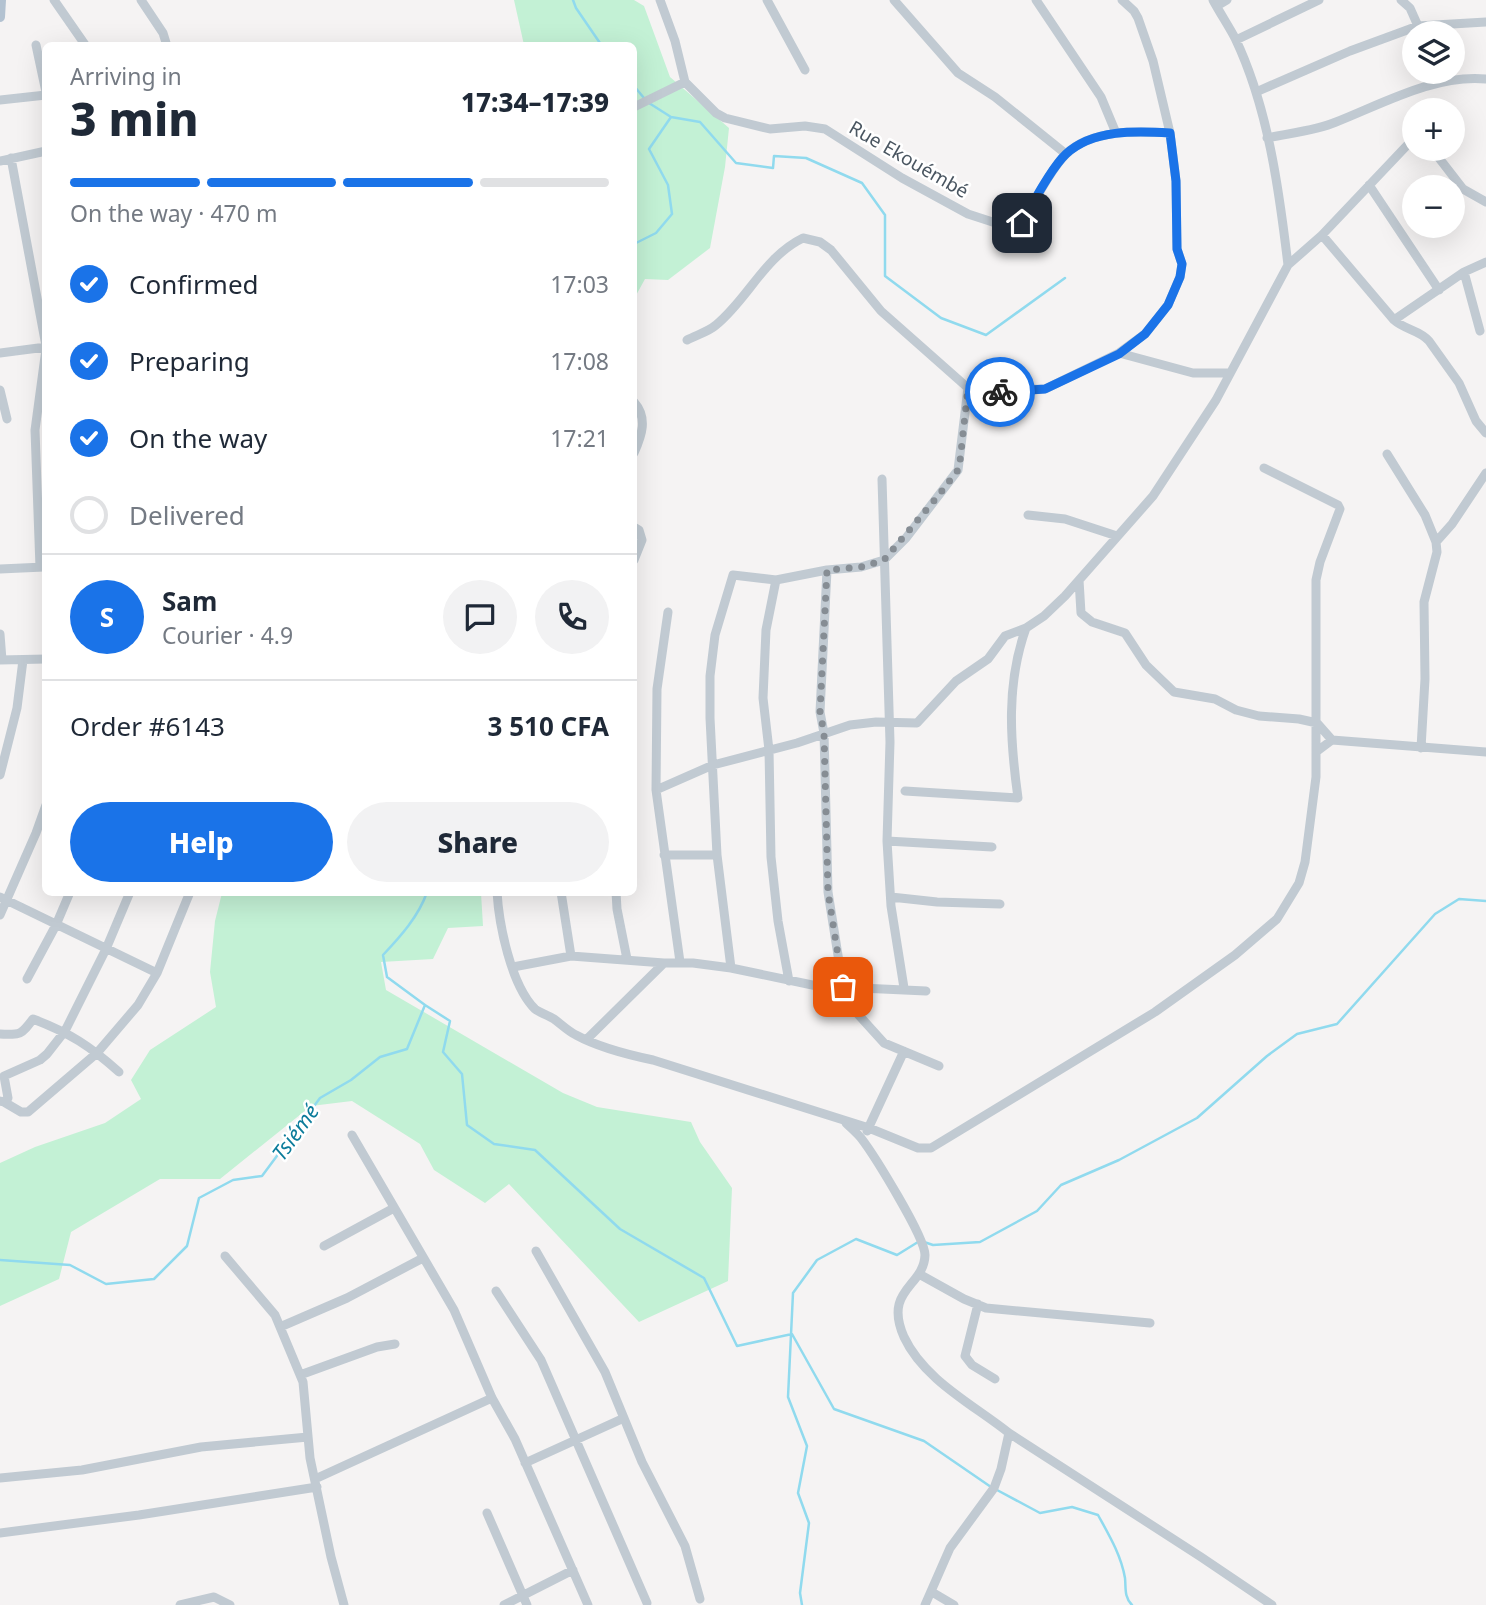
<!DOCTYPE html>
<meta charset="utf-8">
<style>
body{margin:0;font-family:"Noto Sans",sans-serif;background:#f2f2f3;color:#1f2937;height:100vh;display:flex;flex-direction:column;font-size:26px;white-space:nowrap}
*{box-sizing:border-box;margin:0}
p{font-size:23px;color:#747a83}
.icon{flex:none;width:38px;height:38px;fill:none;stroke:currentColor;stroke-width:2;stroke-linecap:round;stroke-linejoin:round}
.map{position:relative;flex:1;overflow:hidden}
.side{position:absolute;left:42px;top:42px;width:595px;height:854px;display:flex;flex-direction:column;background:#fff;border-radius:10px;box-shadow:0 7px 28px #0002}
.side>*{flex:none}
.buttons{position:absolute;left:1402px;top:21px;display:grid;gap:14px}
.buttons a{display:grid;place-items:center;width:63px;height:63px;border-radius:50%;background:#fff;box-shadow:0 7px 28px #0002;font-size:35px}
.pin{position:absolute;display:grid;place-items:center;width:60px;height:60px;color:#fff;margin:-30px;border-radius:14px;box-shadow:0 4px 10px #0006}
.courier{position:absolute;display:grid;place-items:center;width:70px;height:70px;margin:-35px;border:5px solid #1a73e8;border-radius:50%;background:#fff;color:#222;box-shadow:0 2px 9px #0007}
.head em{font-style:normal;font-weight:800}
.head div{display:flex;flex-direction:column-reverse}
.head{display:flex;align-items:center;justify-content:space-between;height:119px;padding:0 28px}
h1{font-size:46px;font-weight:800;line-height:52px}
.bar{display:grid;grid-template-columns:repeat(4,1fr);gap:10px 7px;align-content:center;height:84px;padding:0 28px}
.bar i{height:9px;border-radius:5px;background:#e0e1e3}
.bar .current{background:#1a73e8}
.bar p{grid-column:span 4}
.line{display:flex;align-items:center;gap:18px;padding:0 28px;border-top:2px solid #e0e1e3}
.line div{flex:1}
.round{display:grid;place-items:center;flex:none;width:74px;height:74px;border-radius:37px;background:#f2f2f3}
ol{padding:0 28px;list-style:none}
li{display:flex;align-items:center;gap:21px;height:77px}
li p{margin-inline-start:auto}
li .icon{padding:7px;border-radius:50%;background:#1a73e8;color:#fff;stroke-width:4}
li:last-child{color:#747a83}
li i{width:38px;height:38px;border:4px solid #e0e1e3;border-radius:50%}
.primary-button{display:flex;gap:14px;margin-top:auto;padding:14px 28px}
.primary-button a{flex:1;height:80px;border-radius:42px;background:#1a73e8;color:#fff;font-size:28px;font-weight:800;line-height:80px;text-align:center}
.primary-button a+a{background:#f2f2f3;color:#1f2937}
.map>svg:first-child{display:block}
.green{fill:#c3f1d5}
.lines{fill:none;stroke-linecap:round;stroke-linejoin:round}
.stream{stroke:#90daee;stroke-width:2.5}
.minor{stroke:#c1cad2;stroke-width:9}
.major{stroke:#b3c2d1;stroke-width:10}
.done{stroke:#868d94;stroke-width:7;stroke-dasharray:0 12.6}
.route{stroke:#1a73e8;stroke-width:9}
.labels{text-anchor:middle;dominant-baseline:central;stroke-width:5;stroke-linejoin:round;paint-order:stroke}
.street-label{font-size:19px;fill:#4a5661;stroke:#fff}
.water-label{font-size:21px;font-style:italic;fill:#0c7c9b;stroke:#fff}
</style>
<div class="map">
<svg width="1486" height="1605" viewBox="0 0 1486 1605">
<rect width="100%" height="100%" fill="#f5f3f3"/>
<path class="green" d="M514,0H634L644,6L670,77L729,128L725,167L710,248L668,280L645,279L634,299V46L524,45Z
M222,893H481L483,926L448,928L433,959L381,962L386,990L563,1093L597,1107L691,1122L700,1142L732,1188L728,1281L639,1322L509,1184L485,1203L434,1170L420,1144L352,1101L311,1106L220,1179H160L71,1232L59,1279L0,1306V1163L35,1147L105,1123L141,1099L131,1080L150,1050L216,1007L210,972L215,921Z"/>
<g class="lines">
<path class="stream" d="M573,0L576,8L602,46
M634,86L644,98
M671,117L700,122L736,163L773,168L774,156L806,158L862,183L885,215V276L941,318L986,335L1065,278
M634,244L656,233L672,214L668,185L649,149L671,117L649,103
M425,1005L450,1021L443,1052L462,1074L467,1125L494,1144L535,1150L620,1229L704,1278L737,1346L792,1334L834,1409L924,1441L991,1487
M924,1242L933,1245L980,1242L1037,1211L1061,1185L1119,1160L1197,1118L1267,1056L1297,1034L1337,1024L1435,914L1459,899L1486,901
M0,1260L70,1265L106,1284L154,1279L187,1246L199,1198L233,1180L262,1176L320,1098L351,1080L380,1057L407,1049L425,1005L387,977L383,955C400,937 419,916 427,892
M997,1490L1040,1513L1072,1507L1098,1515C1109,1535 1121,1555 1125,1578C1126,1588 1124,1597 1132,1605
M802,1605L800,1593L809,1523L798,1493L807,1446L788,1397L793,1293L817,1260L856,1239L897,1255L918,1242"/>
<path class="minor" d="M54,0L86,46
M141,0L163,33L167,46
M660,0L675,41L685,82L716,113L725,118L770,129L805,126L825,129L902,178L968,214L1014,229L1018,228C1025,219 1029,209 1035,200C1043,186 1054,166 1066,154C1092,129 1137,131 1170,133
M767,0L805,70
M894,0L958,73L995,97L1066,154
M1036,0L1101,97L1116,133
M1213,0C1220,13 1228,25 1235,38C1268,107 1279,189 1288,265
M1401,0L1410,8L1418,26
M1217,6L1227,0
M1236,40L1319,0
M36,45L46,92
M1256,92L1350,51L1418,26L1486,22
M0,100L46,95
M634,107L685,82
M1267,138C1290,133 1315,131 1336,122C1382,104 1435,74 1486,79
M1432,149L1463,189L1486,202
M11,158L46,346
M0,161L46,151
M1369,185L1439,290
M1322,235L1394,320C1405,330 1420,330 1429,341L1459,383L1476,421L1486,433
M1464,272L1480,331
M1394,320L1464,272L1486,262
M687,340C696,335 708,332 716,325C748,299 764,257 803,238L820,242L831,250L881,311L968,388L976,391L1045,389L1119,353L1145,334L1168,305L1180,277L1182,264L1177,249L1176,181L1170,133L1153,61L1138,18L1134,11L1122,0
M0,353L46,347
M1119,353L1193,373H1228
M0,390L7,419
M634,402C648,418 642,435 634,453
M1387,454L1425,515L1436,542L1437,552L1424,602L1425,679L1421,748
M882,479L890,742L887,841L891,906L904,988
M1028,515L1065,519L1117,536
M634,527L639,530L642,540L634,560
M1436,542L1452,524L1486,473
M40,567L35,430L46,349
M0,569L44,567
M827,570L820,712L824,733L828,892L843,987
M776,580L766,630L763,698L769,750L771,857L778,921L789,981
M1079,580L1081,613L1092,622L1125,633L1146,665L1174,692L1215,699L1236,710L1259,716L1299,719L1317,723L1332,740
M668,612L657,689L656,790L680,962
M0,634L2,660
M0,660L46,659
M1316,752L1332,740L1486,752
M0,775L17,708L23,660
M656,790L713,765L797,743L850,725L876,722L917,723L956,681L988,659L1005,636L1026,628L1044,616L1065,596L1153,496L1216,400L1288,265L1322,235L1414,138
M905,791L1018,798C1010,740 1006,684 1026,628
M887,841L992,847
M664,855H717
M497,892C499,925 511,985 535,1009C540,1013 548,1015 554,1019C561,1024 568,1031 576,1035C596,1046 629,1055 653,1060L869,1128L918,1148H931L1155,1012L1235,955L1277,919L1299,883L1305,862L1316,777V580L1320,562L1340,509L1338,505L1264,468
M561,892L571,956
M616,892L617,909L627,959
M0,897L157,973
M891,897L937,902L1000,904
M0,915L36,833L46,805
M513,967L571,956L664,963H693L731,968L817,986L926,991
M731,968L717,855L710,718V676L715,635L733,575L776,580L827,570L861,567L884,560L906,538L958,470L968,388
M27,979L56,925L70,892
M824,988L846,1001L884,1043L939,1066
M0,1034C21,1035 21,1035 33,1019C70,1033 90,1046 119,1072
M587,1039L664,963
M0,1101L4,1102L8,1098L4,1076L40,1060L47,1054L65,1031L106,949L130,892
M4,1102L21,1112H28L97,1053L138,1005L157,973L190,892
M846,1123C851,1128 857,1133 861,1138C874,1155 925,1237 925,1255C924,1287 883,1289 904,1337C924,1380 974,1405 1009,1433L1001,1469L994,1488L950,1548L925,1605
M867,1131L904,1051
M352,1135L454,1310L492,1398L515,1439L588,1605
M324,1246L394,1208
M536,1251L605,1372L642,1462L685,1546L700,1599
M225,1256L275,1315L303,1382L310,1458L331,1557L344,1605
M919,1274L964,1299L986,1308L1150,1323
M496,1291L541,1360L647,1603
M978,1304L965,1356L972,1365L995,1379
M280,1327L347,1298L423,1258
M300,1375L377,1347L395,1344
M1009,1433L1201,1557L1272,1605
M525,1463L624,1418
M0,1478L82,1470L201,1447L308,1437
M315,1479L492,1398
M487,1513L527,1605
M0,1533L139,1515L317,1487
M932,1592L954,1605
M180,1605L214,1597L230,1605
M504,1605L573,1570"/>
<path class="major" d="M0,17L1,0"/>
</g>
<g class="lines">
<path class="done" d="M843,987L828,892L824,733L820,712L827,570L861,567L884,560L938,496L958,470L960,461L968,388L982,392H1000"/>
<path class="route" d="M1000,392L1045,389L1119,354L1145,334L1168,305L1180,277L1182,264L1177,249L1176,181L1170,133C1136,131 1093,129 1066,154C1052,167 1031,206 1022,223"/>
</g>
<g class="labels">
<g class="street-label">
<text transform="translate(909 159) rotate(30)">Rue Ekouémbé</text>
</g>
<g class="water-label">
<text transform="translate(295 1132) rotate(-54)">Tsiémé</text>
</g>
</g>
</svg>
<div class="buttons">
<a><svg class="icon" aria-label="layers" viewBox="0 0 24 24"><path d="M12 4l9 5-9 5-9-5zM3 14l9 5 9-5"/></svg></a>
<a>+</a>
<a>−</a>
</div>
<div class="pin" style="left:843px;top:987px;background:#ea580c"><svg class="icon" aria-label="bag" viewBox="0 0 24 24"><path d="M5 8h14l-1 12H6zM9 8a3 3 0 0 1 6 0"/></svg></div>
<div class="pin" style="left:1022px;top:223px;background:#1f2937"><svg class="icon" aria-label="home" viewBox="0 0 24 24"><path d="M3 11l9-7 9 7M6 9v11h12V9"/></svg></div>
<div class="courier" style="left:1000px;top:392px"><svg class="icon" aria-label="bike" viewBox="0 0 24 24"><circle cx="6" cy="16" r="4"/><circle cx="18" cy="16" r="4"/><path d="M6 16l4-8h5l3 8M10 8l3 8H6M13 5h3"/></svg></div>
<section class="side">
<div class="head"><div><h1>3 min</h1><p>Arriving in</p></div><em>17:34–17:39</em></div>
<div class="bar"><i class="current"></i><i class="current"></i><i class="current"></i><i></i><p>On the way · 470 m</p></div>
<ol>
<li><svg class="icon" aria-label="check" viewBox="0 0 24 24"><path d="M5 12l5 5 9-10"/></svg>Confirmed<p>17:03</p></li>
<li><svg class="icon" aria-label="check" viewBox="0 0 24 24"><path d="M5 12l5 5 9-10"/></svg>Preparing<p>17:08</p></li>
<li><svg class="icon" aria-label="check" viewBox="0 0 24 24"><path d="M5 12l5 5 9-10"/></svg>On the way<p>17:21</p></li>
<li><i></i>Delivered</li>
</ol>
<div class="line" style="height:126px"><b class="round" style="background:#1a73e8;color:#fff">S</b><div><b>Sam</b><p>Courier · 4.9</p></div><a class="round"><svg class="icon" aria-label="chat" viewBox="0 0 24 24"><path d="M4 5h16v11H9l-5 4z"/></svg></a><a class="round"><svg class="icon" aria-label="phone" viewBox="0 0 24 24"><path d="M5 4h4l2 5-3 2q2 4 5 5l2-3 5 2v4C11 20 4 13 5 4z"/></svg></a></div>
<div class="line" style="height:91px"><div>Order #6143</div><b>3 510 CFA</b></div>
<div class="primary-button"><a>Help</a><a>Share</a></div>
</section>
</div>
